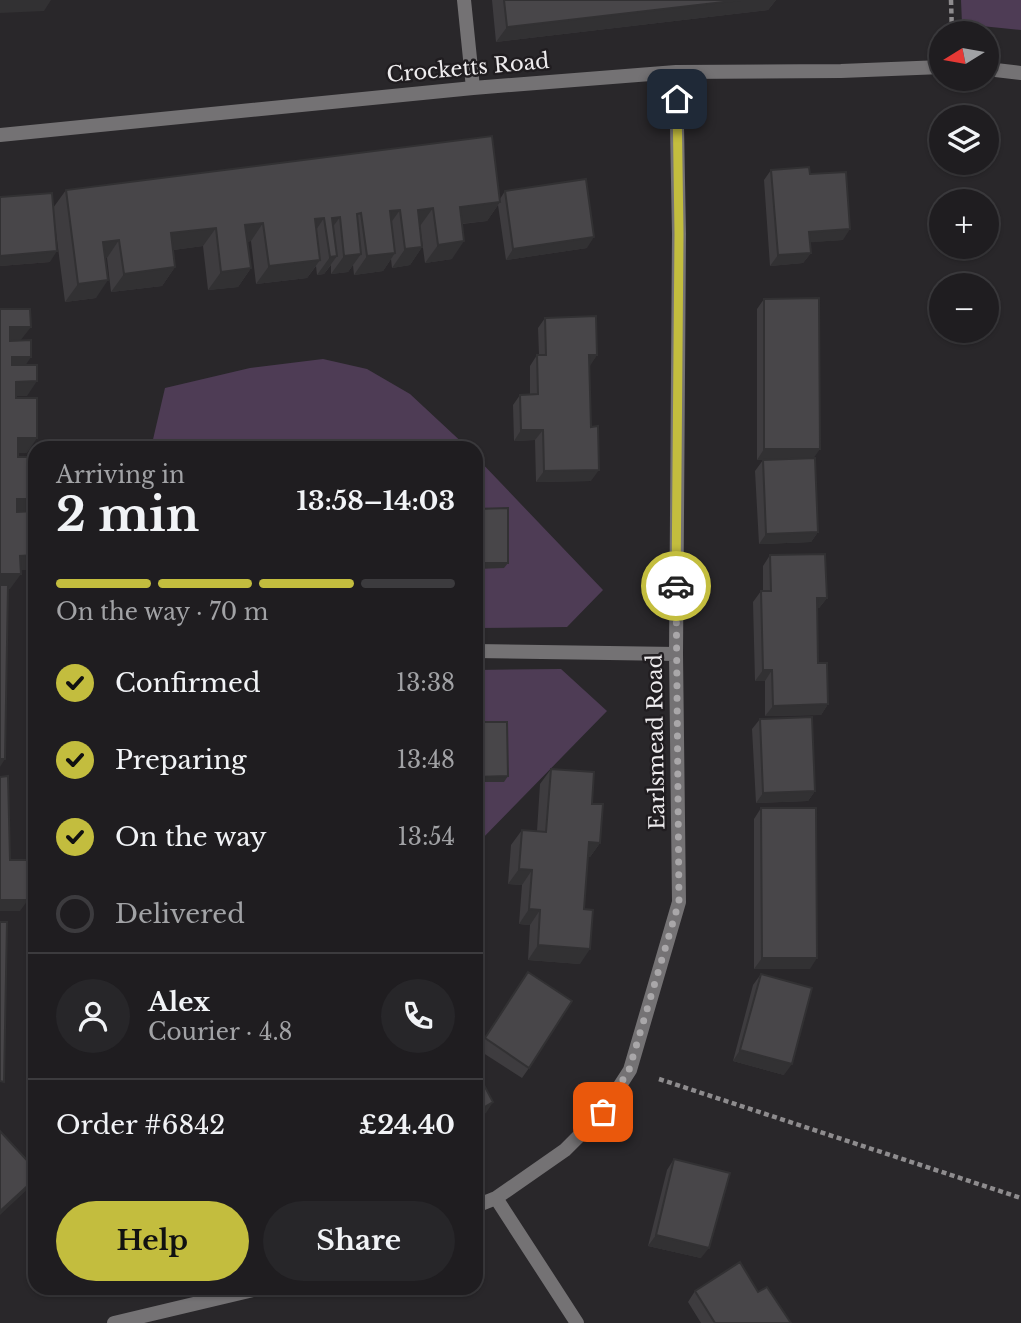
<!DOCTYPE html>
<meta charset="utf-8">
<style>
body{margin:0;font-family:"Libre Baskerville",serif;background:#272629;color:#f1f3f6;height:100vh;display:flex;flex-direction:column;font-size:26px;white-space:nowrap}
*{box-sizing:border-box;margin:0}
p{font-size:23px;color:#a1a2a5}
.icon{flex:none;width:38px;height:38px;fill:none;stroke:currentColor;stroke-width:2;stroke-linecap:round;stroke-linejoin:round}
.map{position:relative;flex:1;overflow:hidden}
.side{position:absolute;left:28px;top:441px;width:455px;height:854px;display:flex;flex-direction:column;background:#1f1d20;border-radius:21px;box-shadow:0 2px 5px #0004,0 0 0 2px #3c3b3e}
.side>*{flex:none}
.needle{width:46px;rotate:259deg}
.buttons{position:absolute;left:929px;top:21px;display:grid;gap:14px}
.buttons a{display:grid;place-items:center;width:70px;height:70px;border-radius:50%;background:#1f1d20;box-shadow:0 2px 5px #0004,0 0 0 2px #3c3b3e;font-size:35px}
.pin{position:absolute;display:grid;place-items:center;width:60px;height:60px;color:#fff;margin:-30px;border-radius:14px;box-shadow:0 4px 10px #0006}
.courier{position:absolute;display:grid;place-items:center;width:70px;height:70px;margin:-35px;border:5px solid #c3bd3e;border-radius:50%;background:#fff;color:#222;box-shadow:0 2px 9px #0007}
.overview em{font-style:normal;font-weight:700}
.overview div{display:flex;flex-direction:column-reverse}
.overview{display:flex;align-items:center;justify-content:space-between;height:119px;padding:0 28px}
h1{font-size:46px;font-weight:700;line-height:52px}
.bar{display:grid;grid-template-columns:repeat(4,1fr);gap:10px 7px;align-content:center;height:84px;padding:0 28px}
.bar i{height:9px;border-radius:5px;background:#3c3b3e}
.bar .current{background:#c3bd3e}
.bar p{grid-column:span 4}
.line{display:flex;align-items:center;gap:18px;padding:0 28px;border-top:2px solid #3c3b3e}
.line div{flex:1}
.round{display:grid;place-items:center;flex:none;width:74px;height:74px;border-radius:37px;background:#272629}
ol{padding:0 28px;list-style:none}
li{display:flex;align-items:center;gap:21px;height:77px}
li p{margin-inline-start:auto}
li .icon{padding:7px;border-radius:50%;background:#c3bd3e;color:#111;stroke-width:4}
li:last-child{color:#a1a2a5}
li i{width:38px;height:38px;border:4px solid #3c3b3e;border-radius:50%}
.cta{display:flex;gap:14px;margin-top:auto;padding:14px 28px}
.cta a{flex:1;height:80px;border-radius:42px;background:#c3bd3e;color:#111;font-size:28px;font-weight:700;line-height:80px;text-align:center}
.cta a+a{background:#272629;color:#f1f3f6}
.map>svg:first-child{display:block}
.green{fill:#4e3c55}
.lines{fill:none;stroke-linecap:round;stroke-linejoin:round}
.path{stroke:#8e8c8e;stroke-width:4.5;stroke-dasharray:5 3.5;stroke-linecap:butt}
.minor{stroke:#747274;stroke-width:14}
.wall{fill:#3e3c3f}
.shaded-wall{fill:#323133}
.building{fill:#484649;stroke:#323133;stroke-width:2}
.done{stroke:#a9a7a9;stroke-width:7;stroke-dasharray:0 12.6}
.route{stroke:#c3bd3e;stroke-width:9}
.labels{text-anchor:middle;dominant-baseline:central;stroke-width:5;stroke-linejoin:round;paint-order:stroke}
.street-label{font-size:21px;fill:#eeecee;stroke:#201d20}
</style>
<div class="map">
<svg width="1021" height="1323" viewBox="0 0 1021 1323">
<rect width="100%" height="100%" fill="#29272a"/>
<path class="green" d="M961,0H1021V30L962,24Z
M323,359L367,369L410,394L468,448H151L165,388L250,368Z
M476,457L603,590L567,627L476,628Z
M561,669L607,711L476,845V670Z"/>
<g class="lines">
<path class="path" d="M951,0L952,33
M659,1079L1021,1198"/>
<path class="minor" d="M464,0L473,88
M987,69L1021,73
M0,135L473,88L676,72L841,71L942,67
M476,651L676,654
M496,1198L577,1323
M476,1206L496,1198L565,1150L603,1112L630,1070L679,902L676,654L679,234L676,72
M114,1323L261,1288"/>
</g>
<path class="wall" d="M492,0H776L768,10L496,42Z
M771,170L810,174L843,240L810,242L811,253L803,263L770,266L764,180Z
M66,190L500,199L505,191L587,248L506,260L498,205L487,221L462,224L452,259L425,263L420,226L422,247L410,265L392,268L391,259L383,271L354,275L353,265L348,272L331,274V265L324,274L317,275L316,266L307,278L256,284L251,241L247,242L251,268L238,287L208,290L203,246L173,250L175,267L162,286L111,292L107,258H106L96,298L65,302L53,209L50,262L0,266V197L53,208Z
M764,299L814,458L818,532L811,542L759,544L755,471L763,460H769H757V309Z
M545,318L597,355L589,366L591,481L536,482L535,440L514,441L513,405L520,395L530,394V366L537,355H539L538,328Z
M770,555L827,598L819,608H817L818,663L828,704L821,715L765,716V681H755L753,602L761,591H763V566Z
M760,719L815,791L808,801L756,803L752,729Z
M551,769L592,804L600,843L590,857H588L580,964L528,960L530,925L519,924L522,885L508,884L511,845L522,830L537,831L540,784Z
M761,808L810,969H754V819Z
M528,972L529,1068L522,1078L477,1049Z
M761,974L784,1075L733,1061L753,985Z
M674,1159L701,1258L648,1246L667,1170Z
M695,1291L758,1292L791,1323H701L688,1302Z"/>
<path class="shaded-wall" d="M0,0H51L44,11L0,13Z
M741,0H776L768,10L496,42L507,27Z
M500,202L487,221L447,225L460,207Z
M433,208L420,226L418,210Z
M400,210L387,228L390,211Z
M340,217L327,235L332,218Z
M324,218L312,236L315,219Z
M263,223L251,241L232,243L245,225Z
M216,228L203,246L158,252L171,233Z
M850,229L843,240L802,243L809,232Z
M594,237L587,248L506,260L513,249Z
M119,240L107,258L91,260L103,242Z
M464,241L452,259L425,263L438,245Z
M422,247L410,265L392,268L405,249Z
M57,251L50,262L0,266V256Z
M395,253L383,271L354,275L367,256Z
M811,253L803,263L770,266L778,255Z
M361,254L348,272L331,274L344,256Z
M337,256L324,274L317,275L330,257Z
M320,260L307,278L256,284L269,266Z
M175,267L162,286L111,292L124,274Z
M251,268L238,287L208,290L221,272Z
M108,280L96,298L65,302L78,284Z
M10,327H31L20,341L0,342Z
M589,355H597L590,366H581Z
M12,357H31L21,372H1Z
M37,381L27,396H5L16,382Z
M521,430H543L535,440L514,441Z
M18,438H37L27,453H7Z
M764,449H820L813,459L757,460Z
M599,470L591,481L536,482L544,471Z
M17,499H35V502L27,514H7Z
M818,532L811,542L759,544L766,534Z
M35,555V570H10L20,556Z
M476,563H508L504,568L476,569Z
M0,574H21L10,589H0Z
M817,598H827L819,608H809Z
M763,670H772L765,681H755Z
M828,704L821,715L765,716L773,706Z
M0,759H5L0,767Z
M508,776L504,782H476V777Z
M815,791L808,801L756,803L763,793Z
M589,842L600,843L590,857H579Z
M519,869L532,870L522,885L508,884Z
M0,900H28L20,911H0Z
M529,909L540,910L530,925L519,924Z
M538,945L590,949L580,964L528,960Z
M762,958H817L810,969H754Z
M740,1050L792,1064L784,1075L733,1061Z
M493,1102L486,1113L476,1118V1112Z
M35,1179V1181L32,1185L0,1215V1211Z
M656,1235L709,1248L701,1258L648,1246Z"/>
<path class="building" d="M504,0H741L507,27Z
M492,136L500,202L460,207L464,241L438,245L433,208L418,210L422,247L405,249L400,210L390,211L395,253L367,256L361,213L357,214L361,254L344,256L340,217L332,218L337,256L330,257L324,218L315,219L320,260L269,266L263,223L245,225L251,268L221,272L216,228L171,233L175,267L124,274L119,240L103,242L108,280L78,284L66,190Z
M809,167L810,174L846,172L850,229L809,232L811,253L778,255L771,170Z
M586,179L594,237L513,249L505,191Z
M52,193L57,251L0,256V197Z
M819,298L820,449H764V299Z
M0,309H30L31,327H10V341L31,340V357H12V365H37V381L16,382V398H37V438H18V457H35V499H17V512L35,511V555L20,556L21,574H0Z
M596,316L597,355H589L591,427L598,426L599,470L544,471L543,430H521L520,395L538,394L537,355H546L545,318Z
M815,458L818,532L766,534L763,460Z
M508,508V563H476V509Z
M825,554L827,598H817L818,663H827L828,704L773,706L772,670H763L761,591H771L770,555Z
M0,585H8L5,759H0Z
M812,717L815,791L763,793L760,719Z
M476,722H507L508,776L476,777Z
M551,769L594,772L592,804H603L600,843L589,842L584,909L593,910L590,949L538,945L540,910L529,909L532,870L519,869L522,830L546,832Z
M8,776L10,860H28V900H0V777Z
M761,808H816L817,958H762Z
M0,922H7L4,1082L0,1081Z
M528,972L572,1001L529,1068L485,1038Z
M761,974L812,988L792,1064L740,1050Z
M476,1070L493,1102L476,1112Z
M0,1131L35,1169V1179L0,1211Z
M674,1159L730,1173L709,1248L656,1235Z
M740,1262L758,1292L767,1287L791,1323H715L695,1291Z"/>
<g class="lines">
<path class="done" d="M603,1112L629,1070L679,902L676,586"/>
<path class="route" d="M676,586L679,234L677,99"/>
</g>
<g class="labels">
<g class="street-label">
<text transform="translate(468 68) rotate(-5)">Crocketts Road</text>
<text transform="translate(656 742) rotate(-91)">Earlsmead Road</text>
</g>
</g>
</svg>
<div class="buttons">
<a><svg class="needle" viewBox="-14 -14 28 28"><path d="M0-13l5 13h-10z" fill="#e53935"/><path d="M0 13l5-13h-10z" fill="#a1a2a5"/></svg></a>
<a><svg class="icon" aria-label="layers" viewBox="0 0 24 24"><path d="M12 4l9 5-9 5-9-5zM3 14l9 5 9-5"/></svg></a>
<a>+</a>
<a>−</a>
</div>
<div class="pin" style="left:603px;top:1112px;background:#ea580c"><svg class="icon" aria-label="bag" viewBox="0 0 24 24"><path d="M5 8h14l-1 12H6zM9 8a3 3 0 0 1 6 0"/></svg></div>
<div class="pin" style="left:677px;top:99px;background:#1f2937"><svg class="icon" aria-label="home" viewBox="0 0 24 24"><path d="M3 11l9-7 9 7M6 9v11h12V9"/></svg></div>
<div class="courier" style="left:676px;top:586px"><svg class="icon" aria-label="car" viewBox="0 0 24 24"><path d="M5 17H2v-5l4-1 3-4h7l3 4 3 1v5h-3M9 17h6M6 11h13"/><circle cx="7" cy="17" r="2"/><circle cx="17" cy="17" r="2"/></svg></div>
<section class="side">
<div class="overview"><div><h1>2 min</h1><p>Arriving in</p></div><em>13:58–14:03</em></div>
<div class="bar"><i class="current"></i><i class="current"></i><i class="current"></i><i></i><p>On the way · 70 m</p></div>
<ol>
<li><svg class="icon" aria-label="check" viewBox="0 0 24 24"><path d="M5 12l5 5 9-10"/></svg>Confirmed<p>13:38</p></li>
<li><svg class="icon" aria-label="check" viewBox="0 0 24 24"><path d="M5 12l5 5 9-10"/></svg>Preparing<p>13:48</p></li>
<li><svg class="icon" aria-label="check" viewBox="0 0 24 24"><path d="M5 12l5 5 9-10"/></svg>On the way<p>13:54</p></li>
<li><i></i>Delivered</li>
</ol>
<div class="line" style="height:126px"><a class="round"><svg class="icon" aria-label="person" viewBox="0 0 24 24"><circle cx="12" cy="8" r="4"/><path d="M4 21q1-7 8-7t8 7"/></svg></a><div><b>Alex</b><p>Courier · 4.8</p></div><a class="round"><svg class="icon" aria-label="phone" viewBox="0 0 24 24"><path d="M5 4h4l2 5-3 2q2 4 5 5l2-3 5 2v4C11 20 4 13 5 4z"/></svg></a></div>
<div class="line" style="height:91px"><div>Order #6842</div><b>£24.40</b></div>
<div class="cta"><a>Help</a><a>Share</a></div>
</section>
</div>
